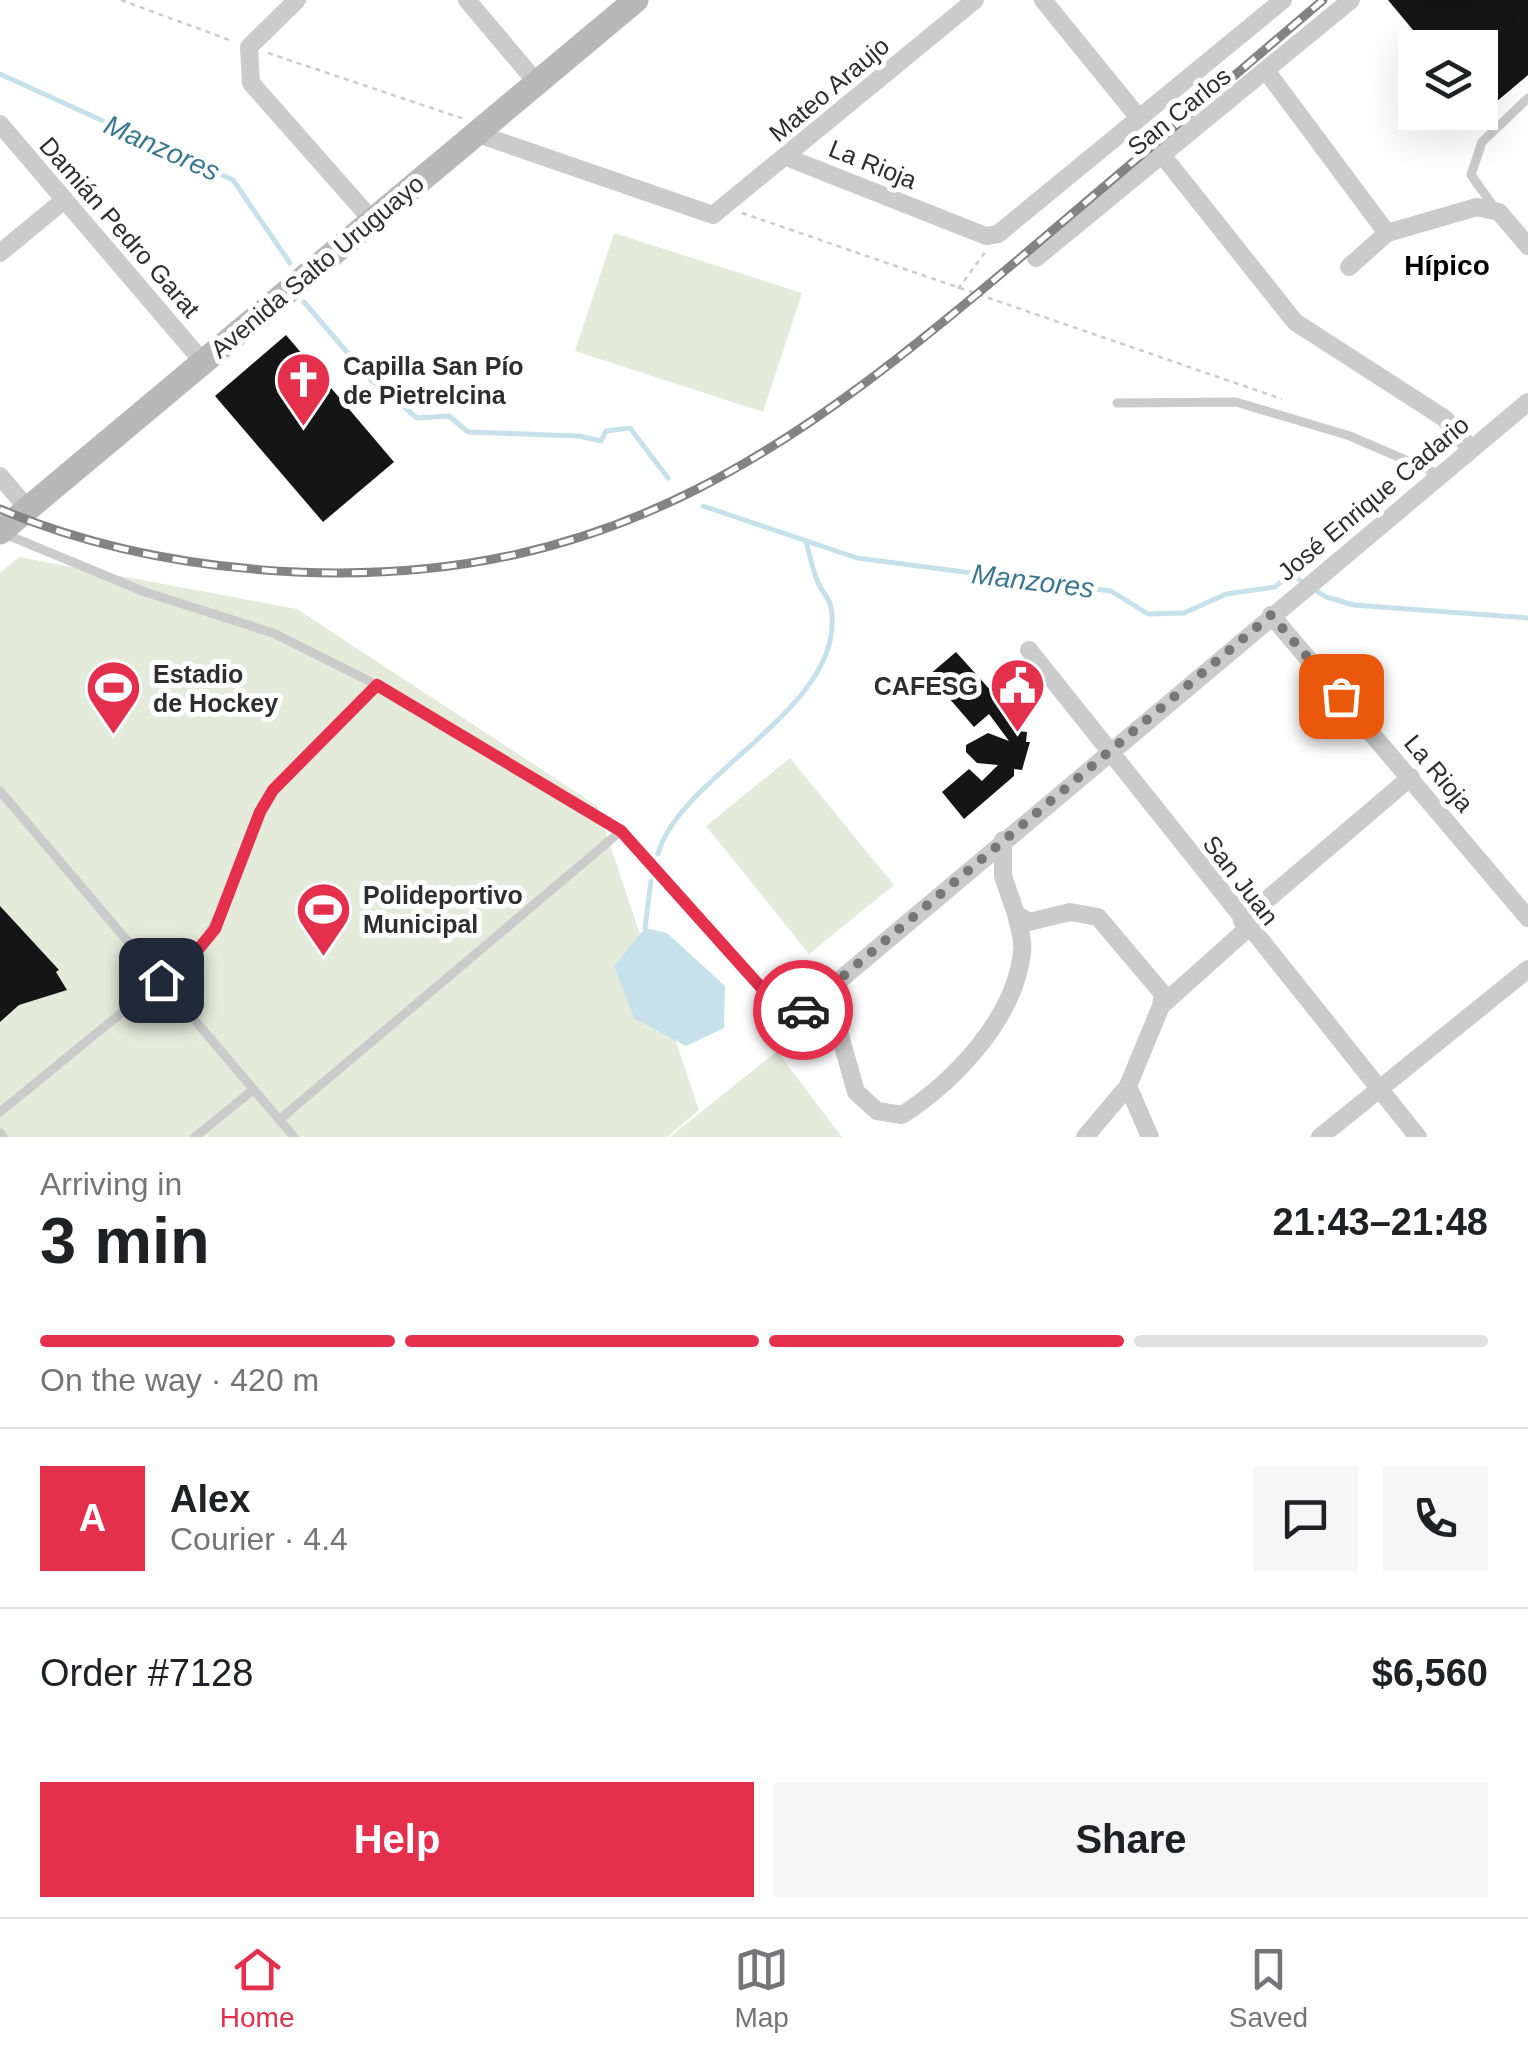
<!DOCTYPE html>
<meta charset="utf-8">
<style>
body{margin:0;font-family:Helvetica,sans-serif;background:#f6f6f6;color:#202124;height:100vh;display:flex;flex-direction:column;font-size:38px;white-space:nowrap}
*{box-sizing:border-box;margin:0}
p{font-size:32px;color:#757577}
.icon{flex:none;width:55px;height:55px;fill:none;stroke:currentColor;stroke-width:2;stroke-linecap:round;stroke-linejoin:round}
.map{position:relative;height:1137px;overflow:hidden}
.side{display:flex;flex-direction:column;background:#fff;flex:1}
.side>*{flex:none}
.controls{position:absolute;left:1398px;top:30px;display:grid;gap:20px}
.controls a{display:grid;place-items:center;width:100px;height:100px;border-radius:0px;background:#fff;box-shadow:0 10px 40px #0002;font-size:50px}
.pin{position:absolute;display:grid;place-items:center;width:85px;height:85px;color:#fff;margin:-42px;border-radius:20px;box-shadow:0 5px 15px #0006}
.courier{position:absolute;display:grid;place-items:center;width:100px;height:100px;margin:-50px;border:8px solid #e5304d;border-radius:50%;background:#fff;color:#222;box-shadow:0 2px 12px #0007}
.headline em{font-style:normal;font-weight:700}
.headline div{display:flex;flex-direction:column-reverse}
.headline{display:flex;align-items:center;justify-content:space-between;height:170px;padding:0 40px}
h1{font-size:65px;font-weight:700;line-height:75px}
.bar{display:grid;grid-template-columns:repeat(4,1fr);gap:15px 10px;align-content:center;height:120px;padding:0 40px}
.bar i{height:12px;border-radius:8px;background:#e0e0e0}
.bar .current{background:#e5304d}
.bar p{grid-column:span 4}
.line{display:flex;align-items:center;gap:25px;padding:0 40px;border-top:2px solid #e0e0e0}
.line div{flex:1}
.round{display:grid;place-items:center;flex:none;width:105px;height:105px;border-radius:0px;background:#f6f6f6}
.cta{display:flex;gap:20px;margin-top:auto;padding:20px 40px}
.cta a{flex:1;height:115px;border-radius:0px;background:#e5304d;color:#fff;font-size:40px;font-weight:700;line-height:115px;text-align:center}
.cta a+a{background:#f6f6f6;color:#202124}
.dock{display:flex;justify-content:space-around;align-items:center;height:140px;border-top:2px solid #e0e0e0;background:#fff;font-size:28px;color:#757577}
.dock a{display:grid;justify-items:center;gap:5px}
.dock .current{color:#e5304d}
.map>svg:first-child{display:block}
.green{fill:#e5ebdb}
.water{fill:#c7e1eb}
.lines{fill:none;stroke-linecap:round;stroke-linejoin:round}
.stream{stroke:#c7e1eb;stroke-width:5}
.building{fill:#151515}
.path{stroke:#cbcbcb;stroke-width:2.5;stroke-dasharray:5 5;stroke-linecap:butt}
.lane{stroke:#cbcbcb;stroke-width:9}
.street{stroke:#cbcbcb;stroke-width:18}
.secondary{stroke:#b8b8b8;stroke-width:25}
.rail-casing{stroke:#838383;stroke-width:9}
.rail{stroke:#fff;stroke-width:5;stroke-dasharray:15;stroke-linecap:butt}
.done{stroke:#777;stroke-width:10;stroke-dasharray:0 18}
.route{stroke:#e5304d;stroke-width:12}
.labels{text-anchor:middle;dominant-baseline:central;stroke-width:10;stroke-linejoin:round;paint-order:stroke}
.street-label{font-size:25px;fill:#2e2e2e;stroke:#fff}
.poi-label{font-size:25px;font-weight:bold;fill:#2e2e2e;stroke:#fff;text-anchor:start}
.water-label{font-size:28px;font-style:italic;fill:#3c7790;stroke:#fff}
.neighbourhood-label{font-size:28px;font-weight:bold;fill:#000;stroke:#fff}
</style>
<div class="map">
<svg width="1528" height="1137" viewBox="0 0 1528 1137">
<rect width="100%" height="100%" fill="#fff"/>
<path class="green" d="M614,233L802,293L763,412L575,351Z
M19,557L297,609L597,806L699,1110L667,1137H0V573Z
M790,758L894,885L809,954L706,826Z
M777,1051L842,1137H670Z"/>
<path class="water" d="M645,928L667,933L725,986L724,1028L686,1046L634,1018L614,966Z"/>
<g class="lines">
<path class="stream" d="M0,74L233,180L290,263
M304,302L371,380L417,418L449,416L468,432L579,436L601,441L606,431L630,428L668,478
M703,506L857,558L1111,591L1148,614L1184,613L1226,594L1275,587L1290,574L1326,597L1354,605L1528,618
M658,854C680,773 849,707 831,607C829,598 820,589 817,580C812,568 810,555 806,542
M645,928L651,881"/>
</g>
<path class="building" d="M1388,0H1528V75L1483,113L1480,48H1428Z
M286,335L394,462L323,522L215,396Z
M956,652L1021,724L1018,731L1027,732L1026,742H1030L1022,770L1014,769V776L964,819L942,792L969,769L982,781L998,765L977,763L966,752V745L988,733L1009,741L989,714L974,727L929,675Z
M0,906L59,970L56,972L67,990L19,1005L0,1022Z"/>
<g class="lines">
<path class="path" d="M121,0L232,41
M268,53L464,119
M742,213L1282,399
M958,289L986,251"/>
<path class="lane" d="M1494,207L1471,175L1482,142L1528,98
M1117,403L1236,402L1350,436L1440,475
M5,534L145,592L273,633L377,685L621,831L791,1021
M0,791L294,1137
M0,1112L196,952C229,911 236,858 260,811C278,775 346,717 377,685
M279,1120L621,831
M0,1133L3,1137
M195,1137L254,1089"/>
<path class="street" d="M297,0L249,47L251,83L372,220
M467,0L537,83
M1043,0L1139,118
M1267,72L1387,233L1477,207L1499,212L1528,246
M0,124L203,362
M475,133L713,215L975,0
M1163,156L1295,322L1444,418L1471,449
M786,157L986,236L998,234L1283,0
M0,253L63,201
M1036,258L1351,0
M1349,267L1387,233
M0,476L28,509
M1271,615L1528,918
M1029,650L1418,1137
M1003,840V876L1016,914L1029,922L1070,912L1098,917L1163,994L1161,1006
M1242,921L1411,777
M827,989L856,1092L877,1111L902,1115C955,1081 1015,1018 1022,952C1024,940 1018,925 1016,914
M791,1021L1528,402
M1128,1086L1150,1137
M1085,1137L1128,1086L1161,1006L1247,929
M1320,1137L1528,969"/>
<path class="secondary" d="M0,532L636,0"/>
<defs>
<path id="rail" d="M0,509C95,549 193,567 296,572C617,586 801,444 1033,247C1130,165 1227,82 1323,0"/>
</defs>
<use href="#rail" class="rail-casing"/>
<use href="#rail" class="rail"/>
</g>
<g class="lines">
<path class="done" d="M803,1010L1271,615L1341,696"/>
<path class="route" d="M161,980L196,952L215,929L260,812L273,790L377,685L621,831L791,1021L803,1010"/>
</g>
<defs>
<symbol id="church-pin" viewBox="-11 -11 22 30"><path d="M0 17L-7.5 6A9.5 9.5 0 1 1 7.5 6Z" fill="#e5304d" stroke="#fff"/><path d="M-1.2-6h2.4v3.5h3.3v2.4h-3.3V6h-2.4V-.1h-3.3v-2.4h3.3Z" fill="#fff"/></symbol>
<symbol id="civic-pin" viewBox="-11 -11 22 30"><path d="M0 17L-7.5 6A9.5 9.5 0 1 1 7.5 6Z" fill="#e5304d" stroke="#fff"/><path d="M-.6-6.5H3V-4.5H.6V-3L4-1V1h2V6H-6V1h2V-1L-.6-3ZM-1.2 2.5V6h2.4V2.5Z" fill="#fff"/></symbol>
<symbol id="stadium-pin" viewBox="-11 -11 22 30"><path d="M0 17L-7.5 6A9.5 9.5 0 1 1 7.5 6Z" fill="#e5304d" stroke="#fff"/><path d="M0-5a6.5 5 0 1 0 0 10a6.5 5 0 1 0 0-10ZM-3.5-1.8h7v3.6h-7Z" fill="#fff"/></symbol>
</defs>
<g fill-rule="evenodd">
<use href="#church-pin" x="272" y="348" width="63" height="86"/>
<use href="#civic-pin" x="986" y="654" width="63" height="86"/>
<use href="#stadium-pin" x="82" y="656" width="63" height="86"/>
<use href="#stadium-pin" x="292" y="878" width="63" height="86"/>
</g>
<g class="labels">
<g class="street-label">
<text transform="translate(829 89) rotate(-40)">Mateo Araujo</text>
<text transform="translate(1179 111) rotate(-39)">San Carlos</text>
<text transform="translate(873 164) rotate(22)">La Rioja</text>
<text transform="translate(120 227) rotate(49)">Damián Pedro Garat</text>
<text transform="translate(317 266) rotate(-40)">Avenida Salto Uruguayo</text>
<text transform="translate(1373 498) rotate(-40)">José Enrique Cadario</text>
<text transform="translate(1439 773) rotate(50)">La Rioja</text>
<text transform="translate(1241 880) rotate(52)">San Juan</text>
</g>
<g class="poi-label">
<text x="343" y="366">Capilla San Pío<tspan x="343" dy="29">de Pietrelcina</tspan></text>
<text x="153" y="674">Estadio<tspan x="153" dy="29">de Hockey</tspan></text>
<text x="978" y="686" text-anchor="end">CAFESG</text>
<text x="363" y="895">Polideportivo<tspan x="363" dy="29">Municipal</tspan></text>
</g>
<g class="water-label">
<text transform="translate(162 148) rotate(24)">Manzores</text>
<text transform="translate(1033 581) rotate(7)">Manzores</text>
</g>
<g class="neighbourhood-label">
<text x="1447" y="265">Hípico</text>
</g>
</g>
</svg>
<div class="controls">
<a><svg class="icon" aria-label="layers" viewBox="0 0 24 24"><path d="M12 4l9 5-9 5-9-5zM3 14l9 5 9-5"/></svg></a>
</div>
<div class="pin" style="left:1341px;top:696px;background:#ea580c"><svg class="icon" aria-label="bag" viewBox="0 0 24 24"><path d="M5 8h14l-1 12H6zM9 8a3 3 0 0 1 6 0"/></svg></div>
<div class="pin" style="left:161px;top:980px;background:#1f2937"><svg class="icon" aria-label="home" viewBox="0 0 24 24"><path d="M3 11l9-7 9 7M6 9v11h12V9"/></svg></div>
<div class="courier" style="left:803px;top:1010px"><svg class="icon" aria-label="car" viewBox="0 0 24 24"><path d="M5 17H2v-5l4-1 3-4h7l3 4 3 1v5h-3M9 17h6M6 11h13"/><circle cx="7" cy="17" r="2"/><circle cx="17" cy="17" r="2"/></svg></div>
</div>
<section class="side">
<div class="headline"><div><h1>3 min</h1><p>Arriving in</p></div><em>21:43–21:48</em></div>
<div class="bar"><i class="current"></i><i class="current"></i><i class="current"></i><i></i><p>On the way · 420 m</p></div>
<div class="line" style="height:180px"><b class="round" style="background:#e5304d;color:#fff">A</b><div><b>Alex</b><p>Courier · 4.4</p></div><a class="round"><svg class="icon" aria-label="chat" viewBox="0 0 24 24"><path d="M4 5h16v11H9l-5 4z"/></svg></a><a class="round"><svg class="icon" aria-label="phone" viewBox="0 0 24 24"><path d="M5 4h4l2 5-3 2q2 4 5 5l2-3 5 2v4C11 20 4 13 5 4z"/></svg></a></div>
<div class="line" style="height:130px"><div>Order #7128</div><b>$6,560</b></div>
<div class="cta"><a>Help</a><a>Share</a></div>
</section>
<nav class="dock">
<a class="current"><svg class="icon" aria-label="home" viewBox="0 0 24 24"><path d="M3 11l9-7 9 7M6 9v11h12V9"/></svg>Home</a>
<a><svg class="icon" aria-label="map" viewBox="0 0 24 24"><path d="M3 6l6-2 6 2 6-2v14l-6 2-6-2-6 2zM9 4v14M15 6v14"/></svg>Map</a>
<a><svg class="icon" aria-label="saved" viewBox="0 0 24 24"><path d="M7 4h10v16l-5-4-5 4z"/></svg>Saved</a>
</nav>
